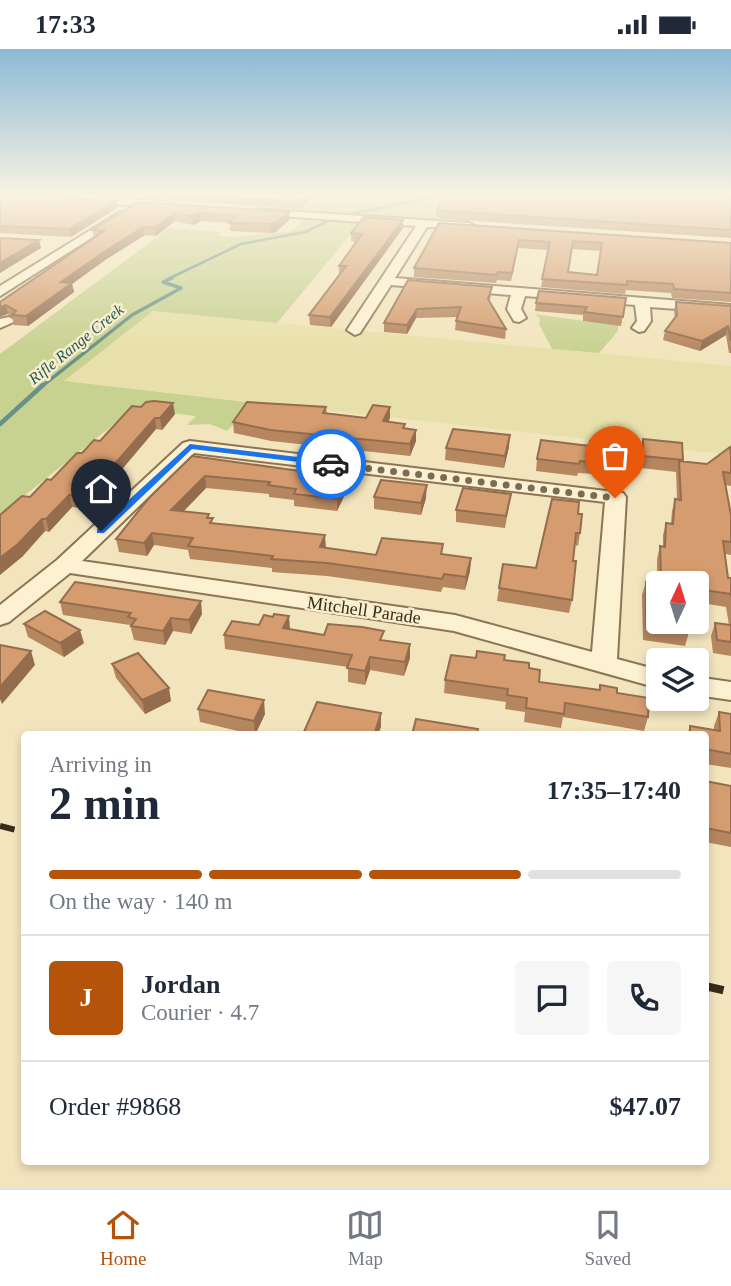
<!DOCTYPE html>
<meta charset="utf-8">
<style>
body{margin:0;font-family:"Times New Roman",serif;background:#f6f6f7;color:#1f2937;height:100vh;display:flex;flex-direction:column;font-size:26px;white-space:nowrap}
*{box-sizing:border-box;margin:0}
p{font-size:23px;color:#747a83}
.icon{flex:none;width:38px;height:38px;fill:none;stroke:currentColor;stroke-width:2;stroke-linecap:round;stroke-linejoin:round}
.map{position:relative;flex:1;overflow:hidden}
.drawer{position:absolute;left:21px;top:682px;width:688px;height:434px;display:flex;flex-direction:column;background:#fff;border-radius:7px;box-shadow:0 4px 10px #0003}
.drawer>*{flex:none}
.needle{width:46px;rotate:4deg}
.buttons{position:absolute;left:646px;top:522px;display:grid;gap:14px}
.buttons a{display:grid;place-items:center;width:63px;height:63px;border-radius:7px;background:#fff;box-shadow:0 4px 10px #0003;font-size:35px}
.pin{position:absolute;display:grid;place-items:center;width:60px;height:60px;color:#fff;margin:-72px -30px;border-radius:50% 50% 50% 0;rotate:-45deg;box-shadow:0 0 7px #0007}
.pin .icon{rotate:45deg}
.courier{position:absolute;display:grid;place-items:center;width:70px;height:70px;margin:-35px;border:5px solid #1a73e8;border-radius:50%;background:#fff;color:#222;box-shadow:0 2px 9px #0007}
.overview em{font-style:normal;font-weight:700}
.overview div{display:flex;flex-direction:column-reverse}
.overview{display:flex;align-items:center;justify-content:space-between;height:119px;padding:0 28px}
h1{font-size:46px;font-weight:700;line-height:52px}
.bar{display:grid;grid-template-columns:repeat(4,1fr);gap:10px 7px;align-content:center;height:84px;padding:0 28px}
.bar i{height:9px;border-radius:5px;background:#e0e1e3}
.bar .active{background:#b45309}
.bar p{grid-column:span 4}
.line{display:flex;align-items:center;gap:18px;padding:0 28px;border-top:2px solid #e0e1e3}
.line div{flex:1}
.round{display:grid;place-items:center;flex:none;width:74px;height:74px;border-radius:7px;background:#f6f6f7}
.status{display:flex;justify-content:space-between;align-items:center;height:49px;padding:0 35px;background:#fff;direction:ltr}
.status svg{height:19px;fill:currentColor}
.menu{display:flex;justify-content:space-around;align-items:center;height:98px;border-top:2px solid #e0e1e3;background:#fff;font-size:19px;color:#747a83}
.menu a{display:grid;justify-items:center;gap:4px}
.menu .active{color:#b45309}
.map>svg:first-child{display:block}
.farmland{fill:#e8e0aa}
.green{fill:#c7d190}
.lines{fill:none;stroke-linecap:round;stroke-linejoin:round}
.stream-far2{stroke:#689188;stroke-width:2.5}
.stream-far1{stroke:#689188;stroke-width:3.5}
.stream{stroke:#689188;stroke-width:4.5}
.minor-casing{stroke:#8c7454;stroke-width:4}
.minor{fill:#fcf1d1;fill-rule:evenodd}
.rail-far1{stroke:#392b1b;stroke-width:6;stroke-dasharray:15 15;stroke-linecap:butt}
.rail{stroke:#392b1b;stroke-width:8;stroke-dasharray:19 19;stroke-linecap:butt}
.wall{fill:#b6865f;fill-rule:evenodd}
.shaded-wall{fill:#946d4e}
.building{fill:#d49c6f;stroke:#946d4e;stroke-width:2;fill-rule:evenodd}
.route{fill:#1a73e8}
.done{stroke:#7a6c54;stroke-width:7;stroke-dasharray:0 12.6}
.labels{text-anchor:middle;dominant-baseline:central;stroke-width:5;stroke-linejoin:round;paint-order:stroke}
.far-water-label{font-size:16px;font-style:italic;fill:#285b59;stroke:#f9eecd}
.street-label{font-size:18px;fill:#392b1b;stroke:#f9eecd}
</style>
<div class="status"><b>17:33</b><svg viewBox="0 0 49 12"><path d="M0 12V9h3v3zM5 12V6h3v6zM10 12V3h3v9zM15 12V0h3v12zM26 1h20v11H26zM47 4h2v5h-2z"/></svg></div>
<div class="map">
<svg width="731" height="1139" viewBox="0 0 731 1139">
<rect width="100%" height="100%" fill="#f2e4bd"/>
<path class="farmland" d="M153,262L731,317V406L63,332Z"/>
<path class="green" d="M423,145H471L442,154L433,172L299,163L315,147L401,153Z
M304,170L360,174L277,274L153,262L64,332L255,354L227,382L210,375L187,376L196,367L133,360L0,466V305L169,179L221,183L218,187L236,188L292,182Z
M534,265L591,273H626L618,275V282L599,304L552,300L539,275L540,269Z"/>
<g class="lines">
<path class="stream-far2" d="M341,167L447,145
M168,230L241,195L305,183L332,170"/>
<path class="stream-far1" d="M41,338L132,266L181,239L163,233L172,229"/>
<path class="stream" d="M0,375L43,336"/>
<defs>
<path id="minor" d="M83,147L169,153L174,156L169,159L79,152V148Z
M257,160L469,174L475,177L469,180L427,178L395,229L731,256V264L650,258L651,272L644,282L639,283L632,279L637,272L635,256L525,247L521,260L526,269L519,273L514,272L507,260L511,246L391,236L360,284L355,286L347,281L416,177L253,165V161Z
M120,163L126,166L124,168L0,247V237Z
M9,268L16,272L0,279V270Z
M190,392L623,444L626,448L617,610L658,621V639L454,582L70,524L9,573L0,576V556L57,511L183,394ZM194,404L605,453L592,603L455,566L82,512Z
M696,628L731,633V651L696,646Z"/>
</defs>
<use href="#minor" class="minor-casing"/>
<use href="#minor" class="minor"/>
<path class="rail-far1" d="M0,777L24,783"/>
<path class="rail" d="M705,937L731,943"/>
</g>
<path class="wall" d="M0,145L116,152L117,159L71,188L0,184Z
M77,145H316L300,160L146,149L139,147Z
M397,145H731V189L444,170L436,168L437,161L444,148L401,150Z
M138,153L289,163V171L276,183L271,184L230,182V174L201,172L193,176L175,172L156,187L145,186L105,211L72,235L74,243L28,277L14,276L12,268L8,265L0,253L94,189L92,181Z
M439,174L731,194V253L672,249L671,244L626,241L625,245L541,238L548,201L518,199L511,232L497,231L496,234L414,228V219ZM572,200L600,202L597,226L568,223Z
M403,179L331,278L310,276L309,266L339,226V217L356,193L351,192V184Z
M408,231L491,247L489,253L506,280L505,290L455,281L456,272L458,268L416,269L407,285L384,283V274Z
M626,249L621,277L583,272V266L535,262L536,254Z
M676,253L731,257V304H729L726,286L700,302L663,291L665,282L675,270L674,262Z
M132,357L175,365L162,381L156,380L107,438L98,437L79,459L72,458L49,483L45,482L22,508L30,448L82,404L100,392Z
M326,358L327,365L366,369L390,358V369L388,373L405,379L416,381V392L410,407L271,392L234,384L233,373Z
M643,390L682,394L683,412L707,415L731,406V437L725,436L731,493V506L725,505L728,529H731V607L713,604L711,587L715,574L729,576L726,558L696,553V534H658L689,583L685,597L643,591L642,546L646,533H648L650,524L657,525V510L660,497L663,498V486L666,474H671L672,462L675,450H677L676,423L641,419L640,402Z
M509,398L504,419L445,411L446,399Z
M192,407L307,423L349,425V437L337,462L294,457V451L269,448V445L206,439L184,462L209,465V469L214,475L326,499L376,506L443,505L471,509L470,522L465,541L443,538L441,543L327,527L272,523V519L190,510L188,501L154,496L147,507L119,503L116,490Z
M537,410L628,415L626,427L578,424L577,427L536,422Z
M374,448L426,449L421,466L374,460Z
M509,457L505,479L456,473V461Z
M578,465L580,484L578,497L575,496L573,512L572,551L569,564L497,552L499,539L536,519Z
M60,553L202,565L191,585L173,582L165,596L134,591L130,576L63,566Z
M273,568L290,580L324,586L383,591L410,609L404,627L370,621L365,636L348,633V618L225,600L224,586L259,576Z
M24,575L84,594L64,608L28,588Z
M476,609L504,611L529,619L539,633L599,641L600,636L617,644L648,668L644,682L563,668L561,679L524,673L525,663L505,660L506,653L444,644L445,631Z
M112,615L171,652L145,665L116,629Z
M198,660L265,665L255,686L200,673Z
M719,663L731,665V719L705,715V686H687L690,677L714,681V677Z
M705,732L731,737V798L705,793Z"/>
<path class="shaded-wall" d="M308,145H316L300,160V153Z
M116,152L117,159L71,188L69,180Z
M289,163V171L276,183L271,184L270,175Z
M174,164L175,172L156,187L155,179Z
M200,164L201,172L193,176L192,167Z
M403,171V179L331,278L330,268Z
M143,178L145,186L105,211L72,235L74,243L28,277L26,267L61,233L104,203Z
M39,191L41,199L0,224V214Z
M519,191L518,199L511,232L512,224Z
M6,256L8,265L0,268V258Z
M417,260L416,269L407,285V276Z
M728,277L726,286L700,302L702,292Z
M173,354L175,365L162,381L160,369Z
M390,358V369L383,384V372Z
M155,369L156,380L107,438L105,426Z
M416,381V392L410,407V395Z
M510,386L509,398L504,419L505,407Z
M96,425L98,437L79,459L76,447Z
M349,425V437L337,462V450Z
M205,427L206,439L173,473L171,461Z
M427,436L426,449L421,466V454Z
M69,446L72,458L49,483L46,470Z
M42,470L45,482L22,508L0,526V509Z
M152,484L154,496L147,507L144,494Z
M325,486L326,499L320,498Z
M471,509L470,522L465,541L466,528Z
M201,552L202,565L191,585L189,571Z
M289,567L290,580L283,579Z
M171,569L173,582L165,596L163,582Z
M80,581L84,594L64,608L60,594Z
M410,595V609L404,627L405,613Z
M31,602L35,616L2,655L0,650V638Z
M370,608V621L365,636V622Z
M169,639L171,652L145,665L142,651Z
M264,651L265,665L255,686L254,672Z
M381,664V678L378,686H374Z"/>
<path class="building" d="M0,145H17L116,152L69,180L0,177Z
M180,145H308L300,153Z
M446,145H731V181L445,162L437,161Z
M138,153L289,163L276,174L270,175L229,174L236,167L200,164L192,167L174,164L155,179L143,178L104,203L61,233L72,234L26,267L12,266L16,262L6,256L0,258V253L104,182L92,181Z
M364,168L403,171L330,268L309,266L346,217H339L362,185L351,184Z
M439,174L731,194V244L674,240L673,235L627,232V236L542,230L550,193L519,191L512,224L498,223L496,226L414,219ZM573,192L602,194L597,226L568,223Z
M0,189L39,191L0,214Z
M408,231L492,238L488,250L506,280L456,272L461,258L417,260L407,276L384,274Z
M539,242L626,249L623,268L584,263L587,258L536,254Z
M676,253L731,257V292L728,277L702,292L665,282L677,266Z
M154,352L173,354L160,369H155L105,426L96,425L76,447L69,446L46,470H42L18,495L0,509V466L22,447L30,448L47,430L51,431L77,404H82L94,391L100,392L132,357L141,358L146,353Z
M247,353L326,358L323,364L366,369L373,356L390,358L383,372L405,375L403,379L416,381L410,395L270,381L233,373Z
M453,380L510,386L505,407L446,399Z
M643,390L682,394L683,411L643,407Z
M541,391L590,397V392L629,394L628,415L580,412L579,415L537,410Z
M730,398L731,406V424L723,423L731,466V493L723,492L728,529H731V548V545L696,540V534H658V572H688L689,583L646,578V533L650,534V524L661,526L660,497L665,498L666,474L673,475L675,450L681,451L679,412L707,415Z
M192,407L307,423L349,425L337,450L294,445L296,440L268,436L270,433L205,427L171,461L209,465L207,469H213L210,474L325,486L320,498L376,506L382,489L443,495L441,505L471,509L466,528L444,525L442,530L327,514L271,510L273,507L188,497L193,489L152,484L144,494L116,490L149,449Z
M381,431L427,436L421,454L374,448Z
M463,439L511,445L506,467L456,461Z
M552,450L579,453L578,465H582L580,484H576L573,512H576L572,551L499,539L503,515L536,519Z
M75,533L201,552L189,571L171,569L163,582L131,577L136,570L128,568L131,564L60,553Z
M45,562L80,581L60,594L24,575Z
M274,565L289,567L283,579L324,586L328,575L362,578L384,582L380,591L410,595L405,613L370,608L365,622L347,619L352,606L224,586L232,572L259,576L264,566L273,568Z
M715,574L731,576V593L717,591Z
M0,596L31,602L0,638Z
M477,602L505,606L504,611L529,614V619L540,621L539,633L600,641V636L617,639V644L649,649L648,668L565,654L564,665L526,659L527,649L507,646L508,640L445,631L451,606L476,609Z
M138,604L169,639L142,651L112,615Z
M208,641L264,651L254,672L198,660Z
M317,653L381,664L374,686L303,685Z
M719,663L731,665V705L705,700V686H690V677L720,682Z
M416,670L478,680L477,684L487,686H412Z
M705,732L731,737V784L705,779Z"/>
<linearGradient id="sky" x2="0" y2="1"><stop stop-color="#8bbad6"/><stop offset="0.48" stop-color="#f9f3e1"/><stop offset="1" stop-color="#f9f3e1" stop-opacity="0"/></linearGradient>
<rect width="731" height="304" fill="url(#sky)"/>
<path class="route" d="M190,395L331,412L336,415L331,417L192,400L104,484H97V480Z"/>
<g class="lines">
<path class="done" d="M331,415L615,449"/>
</g>
<g class="labels">
<g class="far-water-label">
<text transform="translate(76 295) rotate(-39)">Rifle Range Creek</text>
</g>
<g class="street-label">
<text transform="translate(364 561) rotate(8)">Mitchell Parade</text>
</g>
</g>
</svg>
<div class="buttons">
<a><svg class="needle" viewBox="-14 -14 28 28"><path d="M0-13l5 13h-10z" fill="#e53935"/><path d="M0 13l5-13h-10z" fill="#747a83"/></svg></a>
<a><svg class="icon" aria-label="layers" viewBox="0 0 24 24"><path d="M12 4l9 5-9 5-9-5zM3 14l9 5 9-5"/></svg></a>
</div>
<div class="pin" style="left:615px;top:449px;background:#ea580c"><svg class="icon" aria-label="bag" viewBox="0 0 24 24"><path d="M5 8h14l-1 12H6zM9 8a3 3 0 0 1 6 0"/></svg></div>
<div class="pin" style="left:101px;top:482px;background:#1f2937"><svg class="icon" aria-label="home" viewBox="0 0 24 24"><path d="M3 11l9-7 9 7M6 9v11h12V9"/></svg></div>
<div class="courier" style="left:331px;top:415px"><svg class="icon" aria-label="car" viewBox="0 0 24 24"><path d="M5 17H2v-5l4-1 3-4h7l3 4 3 1v5h-3M9 17h6M6 11h13"/><circle cx="7" cy="17" r="2"/><circle cx="17" cy="17" r="2"/></svg></div>
<section class="drawer">
<div class="overview"><div><h1>2 min</h1><p>Arriving in</p></div><em>17:35–17:40</em></div>
<div class="bar"><i class="active"></i><i class="active"></i><i class="active"></i><i></i><p>On the way · 140 m</p></div>
<div class="line" style="height:126px"><b class="round" style="background:#b45309;color:#fff">J</b><div><b>Jordan</b><p>Courier · 4.7</p></div><a class="round"><svg class="icon" aria-label="chat" viewBox="0 0 24 24"><path d="M4 5h16v11H9l-5 4z"/></svg></a><a class="round"><svg class="icon" aria-label="phone" viewBox="0 0 24 24"><path d="M5 4h4l2 5-3 2q2 4 5 5l2-3 5 2v4C11 20 4 13 5 4z"/></svg></a></div>
<div class="line" style="height:91px"><div>Order #9868</div><b>$47.07</b></div>
</section>
</div>
<nav class="menu">
<a class="active"><svg class="icon" aria-label="home" viewBox="0 0 24 24"><path d="M3 11l9-7 9 7M6 9v11h12V9"/></svg>Home</a>
<a><svg class="icon" aria-label="map" viewBox="0 0 24 24"><path d="M3 6l6-2 6 2 6-2v14l-6 2-6-2-6 2zM9 4v14M15 6v14"/></svg>Map</a>
<a><svg class="icon" aria-label="saved" viewBox="0 0 24 24"><path d="M7 4h10v16l-5-4-5 4z"/></svg>Saved</a>
</nav>
